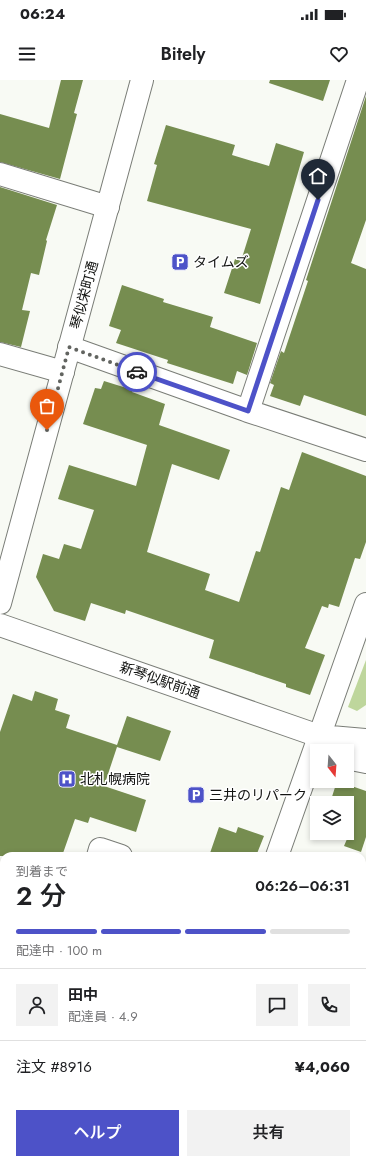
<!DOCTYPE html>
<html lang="ja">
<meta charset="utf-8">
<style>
body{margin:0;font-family:Jost,"Noto Sans JP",sans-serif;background:#f2f2f2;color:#202124;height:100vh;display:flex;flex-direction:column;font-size:15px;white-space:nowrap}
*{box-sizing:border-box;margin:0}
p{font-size:13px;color:#757577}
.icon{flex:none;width:22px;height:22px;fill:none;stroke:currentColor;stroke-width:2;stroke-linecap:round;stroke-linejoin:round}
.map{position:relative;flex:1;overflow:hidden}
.sheet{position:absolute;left:0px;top:772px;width:366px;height:312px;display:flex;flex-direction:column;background:#fff;border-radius:12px 12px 0 0;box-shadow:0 2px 6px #0003}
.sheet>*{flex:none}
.needle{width:26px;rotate:163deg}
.controls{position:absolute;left:310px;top:664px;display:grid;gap:8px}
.controls a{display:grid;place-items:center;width:44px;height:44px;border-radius:0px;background:#fff;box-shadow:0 2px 6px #0003;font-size:20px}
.pin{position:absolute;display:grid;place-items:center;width:34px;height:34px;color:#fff;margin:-41px -17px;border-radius:50% 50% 50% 0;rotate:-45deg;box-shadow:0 0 4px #0007}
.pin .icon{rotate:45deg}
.courier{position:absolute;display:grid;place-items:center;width:40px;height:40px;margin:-20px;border:3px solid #4d52c8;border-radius:50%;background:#fff;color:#222;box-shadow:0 1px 5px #0007}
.headline em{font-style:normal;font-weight:600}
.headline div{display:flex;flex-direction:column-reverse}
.headline{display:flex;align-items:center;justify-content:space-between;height:68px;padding:0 16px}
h1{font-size:26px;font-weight:600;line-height:30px}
.bar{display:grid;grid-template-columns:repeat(4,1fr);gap:6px 4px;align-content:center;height:48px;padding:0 16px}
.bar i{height:5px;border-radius:3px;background:#e0e0e0}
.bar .current{background:#4d52c8}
.bar p{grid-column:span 4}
.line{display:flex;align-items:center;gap:10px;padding:0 16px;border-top:1px solid #e0e0e0}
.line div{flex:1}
.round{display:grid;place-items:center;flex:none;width:42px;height:42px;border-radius:0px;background:#f2f2f2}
.action{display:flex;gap:8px;margin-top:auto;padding:8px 16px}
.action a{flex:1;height:46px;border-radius:0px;background:#4d52c8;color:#fff;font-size:16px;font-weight:600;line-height:46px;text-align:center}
.action a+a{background:#f2f2f2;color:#202124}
.status{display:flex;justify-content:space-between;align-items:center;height:28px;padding:0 20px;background:#fff;direction:ltr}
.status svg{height:11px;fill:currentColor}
header{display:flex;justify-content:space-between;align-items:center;height:52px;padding:0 16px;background:#fff;font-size:18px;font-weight:600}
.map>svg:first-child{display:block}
.green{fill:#bed69c}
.building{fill:#768d50}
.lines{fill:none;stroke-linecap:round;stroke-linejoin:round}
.street-casing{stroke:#7a7d77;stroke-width:24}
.secondary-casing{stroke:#7a7d77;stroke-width:24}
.street{stroke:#fff;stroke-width:22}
.secondary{stroke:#fff;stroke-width:22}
.done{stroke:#626460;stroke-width:4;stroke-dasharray:0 7.2}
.route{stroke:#4d52c8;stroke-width:5}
.labels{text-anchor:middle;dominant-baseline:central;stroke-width:3;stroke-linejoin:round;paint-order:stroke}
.poi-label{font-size:14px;fill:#121311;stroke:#fff;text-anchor:start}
.street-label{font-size:14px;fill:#121311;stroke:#fff}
</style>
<div class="status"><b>06:24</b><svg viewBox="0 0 49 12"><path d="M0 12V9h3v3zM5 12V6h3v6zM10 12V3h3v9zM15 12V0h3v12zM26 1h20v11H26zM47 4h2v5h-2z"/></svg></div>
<header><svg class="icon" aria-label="menu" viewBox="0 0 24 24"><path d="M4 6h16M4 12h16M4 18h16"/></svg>Bitely<svg class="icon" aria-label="heart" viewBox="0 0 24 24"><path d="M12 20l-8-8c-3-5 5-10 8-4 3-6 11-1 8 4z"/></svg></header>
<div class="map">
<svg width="366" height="1084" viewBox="0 0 366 1084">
<rect width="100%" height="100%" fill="#f8faf4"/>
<path class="green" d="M366,580V625L357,631L348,627Z"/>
<path class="building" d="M61,0H83L74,33L77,34L60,99L0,82V34L49,48Z
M270,0H330L323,21L269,3Z
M366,16V140L351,183L366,189V336L304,315L300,326L270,316L274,305L270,303L281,271L284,273L308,201L306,200Z
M166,45L235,65L232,75L269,86L276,63L304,72L260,224L224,213L235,179L241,181L251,149L147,121L157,85L154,84Z
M0,107L57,125L46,160L47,161L39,195L31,193L22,230L30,231L21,267L0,262Z
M122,205L164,219L163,222L213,237L210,247L257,263L247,295L237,291L233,304L167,283L168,280L116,263L121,250L109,246Z
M104,301L133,310L132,312L165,324L159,345L230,370L219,400L172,384L147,472L210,494L205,510L239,522L256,471L260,472L281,407L289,410L302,372L366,396V462L360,479L355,478L339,527L329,524L328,528L322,526L305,568L325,575L310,615L286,607V604L209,578L214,560L126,530L125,534L91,523L85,541L54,531L36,497L43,474L59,479L64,464L81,469L94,430L58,419L69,385L136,406L147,365L83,344L95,308L101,309Z
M35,611L58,619L55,630L70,635L66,648L117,665L127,636L171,651L160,681L117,667L104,706L146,720L136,752L90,737L88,743L75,739L62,776H0V652L13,614L32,621Z
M337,701L366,711V757L361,772L344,766L347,759L329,753H347V723H330Z
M219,747L236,753L238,747L264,756L256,776H209Z"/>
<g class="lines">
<defs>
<path id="street" d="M0,94L108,127
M69,267L248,331L366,370
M0,274L63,292
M248,331L358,0
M319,656L366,660
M347,674L356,680L366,682
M98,776L100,769L121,776
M277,776L366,524
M0,1047L4,1036
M0,1063L4,1065
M48,1080L59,1084
M170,1084L172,1080"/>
<path id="secondary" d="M0,523L142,0
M0,545L319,656"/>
</defs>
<use href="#street" class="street-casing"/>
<use href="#secondary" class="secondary-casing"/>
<use href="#street" class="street"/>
<use href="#secondary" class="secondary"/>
</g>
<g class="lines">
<path class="done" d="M47,350L69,267L137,292"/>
<path class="route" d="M137,292L248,331L318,120"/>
</g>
<defs>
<symbol id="parking-square" viewBox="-11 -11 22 22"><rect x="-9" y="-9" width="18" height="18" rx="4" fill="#4d52c8" stroke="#fff"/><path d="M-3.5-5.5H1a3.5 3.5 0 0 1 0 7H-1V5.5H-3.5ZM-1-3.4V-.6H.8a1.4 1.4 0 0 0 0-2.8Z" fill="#fff"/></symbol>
<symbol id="hospital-square" viewBox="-11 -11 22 22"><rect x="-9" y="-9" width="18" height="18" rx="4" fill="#4d52c8" stroke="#fff"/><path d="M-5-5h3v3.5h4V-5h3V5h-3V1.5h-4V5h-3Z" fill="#fff"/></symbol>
</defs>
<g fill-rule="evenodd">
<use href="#parking-square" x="170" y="172" width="20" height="20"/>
<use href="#hospital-square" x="57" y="689" width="20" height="20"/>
<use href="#parking-square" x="186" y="705" width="20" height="20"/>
</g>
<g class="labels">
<g class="poi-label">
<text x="193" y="182">タイムズ</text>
<text x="80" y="699">北札幌病院</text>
<text x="209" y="715">三井のリパーク</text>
</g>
<g class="street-label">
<text transform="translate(84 215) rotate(-75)">琴似栄町通</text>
<text transform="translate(160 600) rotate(19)">新琴似駅前通</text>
</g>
</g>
</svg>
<div class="controls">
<a><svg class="needle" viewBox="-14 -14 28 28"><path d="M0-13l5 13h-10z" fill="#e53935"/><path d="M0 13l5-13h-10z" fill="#757577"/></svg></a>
<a><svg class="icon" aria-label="layers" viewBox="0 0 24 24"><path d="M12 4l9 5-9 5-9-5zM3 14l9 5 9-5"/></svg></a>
</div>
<div class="pin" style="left:47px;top:350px;background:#ea580c"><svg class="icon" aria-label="bag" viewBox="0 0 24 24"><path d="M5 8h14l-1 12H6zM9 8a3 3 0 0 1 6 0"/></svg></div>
<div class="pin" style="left:318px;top:120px;background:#1f2937"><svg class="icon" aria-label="home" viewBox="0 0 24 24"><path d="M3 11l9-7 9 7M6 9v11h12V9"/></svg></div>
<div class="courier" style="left:137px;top:292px"><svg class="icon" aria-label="car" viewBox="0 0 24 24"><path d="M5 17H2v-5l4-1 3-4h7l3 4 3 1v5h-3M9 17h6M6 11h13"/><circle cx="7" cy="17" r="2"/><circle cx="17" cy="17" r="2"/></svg></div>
<section class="sheet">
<div class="headline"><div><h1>2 分</h1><p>到着まで</p></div><em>06:26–06:31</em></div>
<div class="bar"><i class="current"></i><i class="current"></i><i class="current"></i><i></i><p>配達中 · 100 m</p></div>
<div class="line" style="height:72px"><a class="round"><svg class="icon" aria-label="person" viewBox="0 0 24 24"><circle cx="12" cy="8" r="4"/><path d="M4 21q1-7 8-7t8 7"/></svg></a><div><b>田中</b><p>配達員 · 4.9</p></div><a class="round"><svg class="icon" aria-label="chat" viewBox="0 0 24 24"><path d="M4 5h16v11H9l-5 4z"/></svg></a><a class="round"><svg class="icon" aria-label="phone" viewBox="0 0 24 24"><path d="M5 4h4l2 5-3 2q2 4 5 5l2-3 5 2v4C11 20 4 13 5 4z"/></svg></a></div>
<div class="line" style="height:52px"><div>注文 #8916</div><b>¥4,060</b></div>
<div class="action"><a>ヘルプ</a><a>共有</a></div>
</section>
</div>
